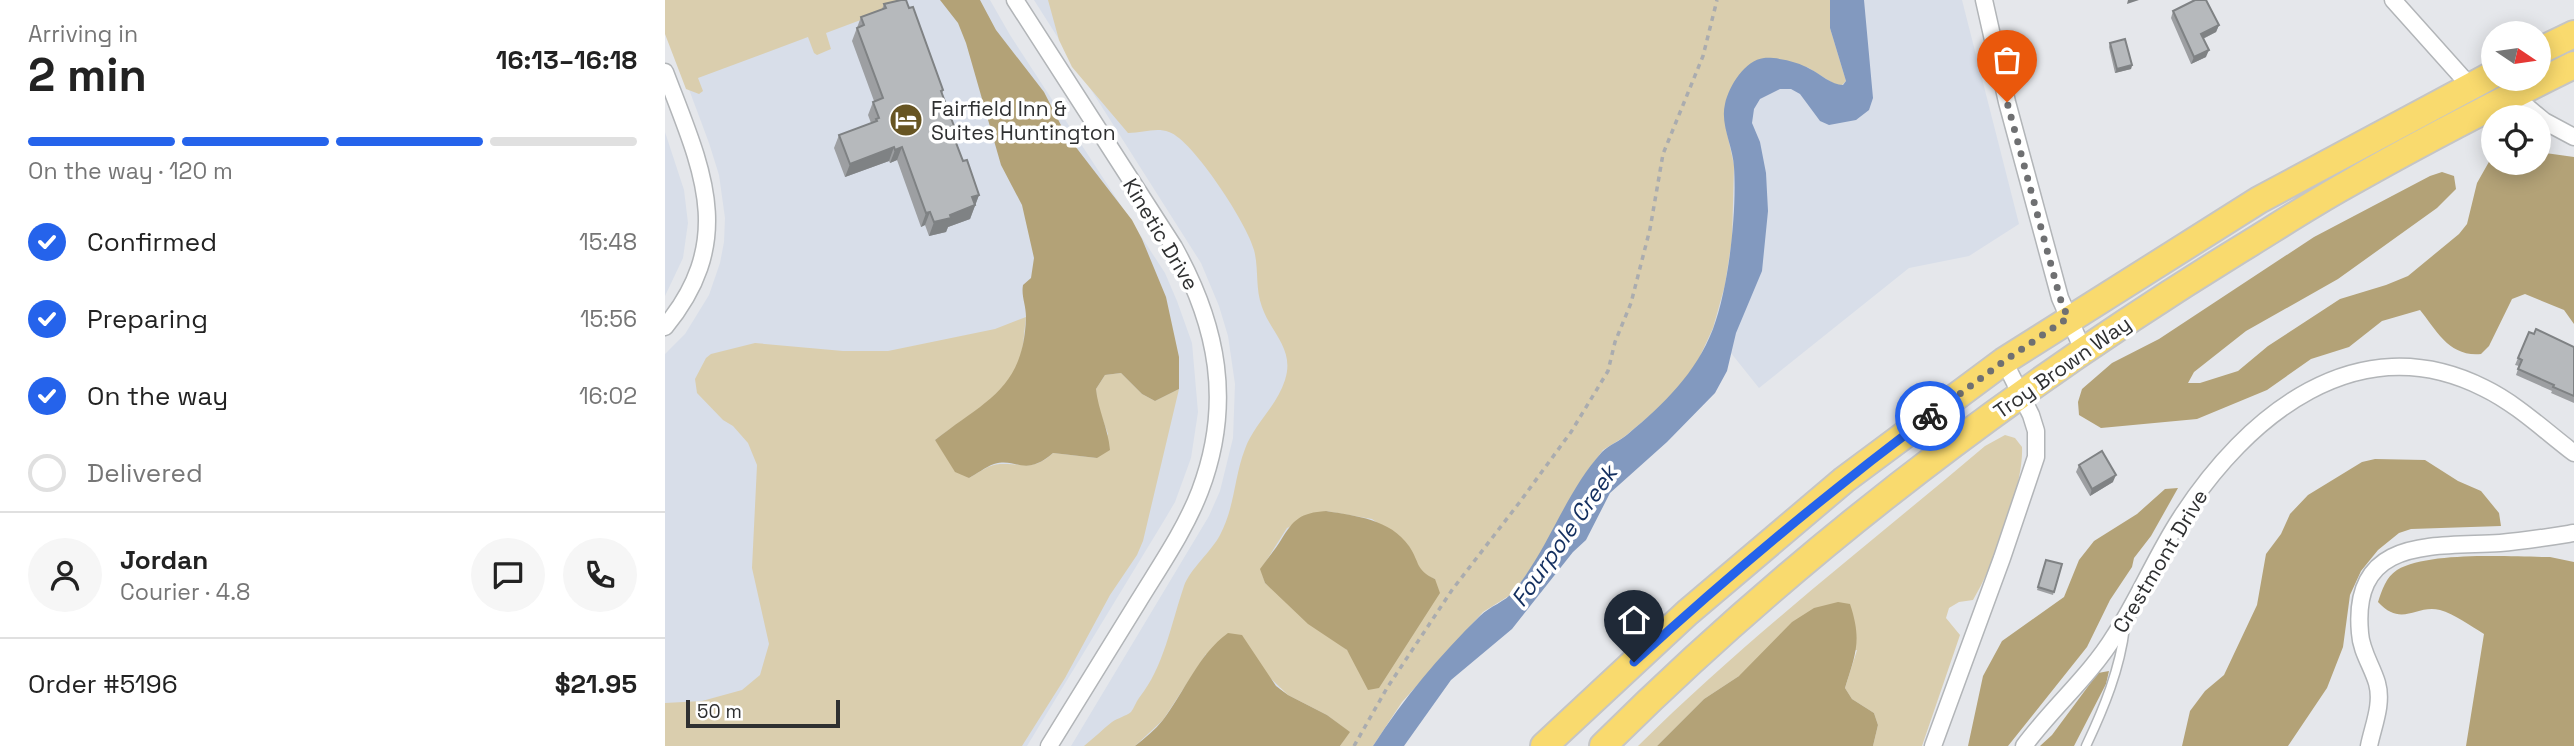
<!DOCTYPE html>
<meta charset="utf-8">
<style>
body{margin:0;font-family:"Space Grotesk",sans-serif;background:#f6f6f6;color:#222;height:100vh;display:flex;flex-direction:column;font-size:26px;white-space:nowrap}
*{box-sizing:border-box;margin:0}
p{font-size:23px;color:#767676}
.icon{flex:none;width:38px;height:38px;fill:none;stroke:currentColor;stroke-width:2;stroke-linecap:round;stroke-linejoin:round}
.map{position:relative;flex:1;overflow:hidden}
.drawer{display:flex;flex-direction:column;background:#fff;width:665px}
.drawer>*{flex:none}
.needle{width:46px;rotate:103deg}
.tools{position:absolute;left:1816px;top:21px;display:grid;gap:14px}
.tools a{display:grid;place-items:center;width:70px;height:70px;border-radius:50%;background:#fff;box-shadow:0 4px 18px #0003;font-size:35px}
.scale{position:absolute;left:21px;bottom:18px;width:154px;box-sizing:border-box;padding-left:7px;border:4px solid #2f3031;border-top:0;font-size:19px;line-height:24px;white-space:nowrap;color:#2f3031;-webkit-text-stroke:5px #fff;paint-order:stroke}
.pin{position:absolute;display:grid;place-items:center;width:60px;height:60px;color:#fff;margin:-72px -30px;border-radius:50% 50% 50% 0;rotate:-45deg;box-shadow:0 0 7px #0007}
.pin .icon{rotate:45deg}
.courier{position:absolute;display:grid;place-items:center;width:70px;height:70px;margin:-35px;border:5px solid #2563eb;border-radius:50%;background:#fff;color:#222;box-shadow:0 2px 9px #0007}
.head em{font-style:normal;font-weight:700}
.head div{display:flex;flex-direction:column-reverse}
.head{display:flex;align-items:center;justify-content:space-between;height:119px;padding:0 28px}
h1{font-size:46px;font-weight:700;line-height:52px}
.bar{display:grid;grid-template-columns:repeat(4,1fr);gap:10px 7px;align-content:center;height:84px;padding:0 28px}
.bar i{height:9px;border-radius:5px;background:#e0e0e0}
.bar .current{background:#2563eb}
.bar p{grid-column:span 4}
.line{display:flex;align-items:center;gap:18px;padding:0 28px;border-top:2px solid #e0e0e0}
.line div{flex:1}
.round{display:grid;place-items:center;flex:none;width:74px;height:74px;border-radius:37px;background:#f6f6f6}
ol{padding:0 28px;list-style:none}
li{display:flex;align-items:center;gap:21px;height:77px}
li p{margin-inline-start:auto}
li .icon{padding:7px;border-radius:50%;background:#2563eb;color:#fff;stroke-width:4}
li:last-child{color:#767676}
li i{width:38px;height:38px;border:4px solid #e0e0e0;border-radius:50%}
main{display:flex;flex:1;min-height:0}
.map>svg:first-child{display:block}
.built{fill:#d8dee9}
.green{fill:#daceae;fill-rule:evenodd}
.forest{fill:#b3a277}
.water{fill:#8299bf}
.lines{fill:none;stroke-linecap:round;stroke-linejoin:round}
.service-casing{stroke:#b2b5b8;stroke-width:11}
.minor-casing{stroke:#b2b5b8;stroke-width:19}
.primary-casing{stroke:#c5c5c5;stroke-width:30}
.path{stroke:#aaacaf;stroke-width:3.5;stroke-dasharray:5 5;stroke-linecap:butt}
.service{stroke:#fff;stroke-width:8}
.minor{stroke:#fff;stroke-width:16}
.primary{stroke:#f9da6e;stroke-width:26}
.wall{fill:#9d9fa2}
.shaded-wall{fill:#7f8284}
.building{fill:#b6b9bc;stroke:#7f8284;stroke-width:2}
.done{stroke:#6f7072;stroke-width:7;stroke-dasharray:0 12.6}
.route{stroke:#2563eb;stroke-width:9}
.labels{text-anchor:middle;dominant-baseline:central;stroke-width:7;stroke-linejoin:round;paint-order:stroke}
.poi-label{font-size:21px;fill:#2f3031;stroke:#fff;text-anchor:start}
.street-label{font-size:21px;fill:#2f3031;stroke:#fff}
.water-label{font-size:23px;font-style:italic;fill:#143060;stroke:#fff}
</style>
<main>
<section class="drawer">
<div class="head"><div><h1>2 min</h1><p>Arriving in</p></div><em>16:13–16:18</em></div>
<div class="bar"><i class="current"></i><i class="current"></i><i class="current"></i><i></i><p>On the way · 120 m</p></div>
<ol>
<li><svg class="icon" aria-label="check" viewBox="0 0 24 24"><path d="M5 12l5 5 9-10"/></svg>Confirmed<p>15:48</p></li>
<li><svg class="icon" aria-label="check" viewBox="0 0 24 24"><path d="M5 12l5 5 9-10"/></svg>Preparing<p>15:56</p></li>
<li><svg class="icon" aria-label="check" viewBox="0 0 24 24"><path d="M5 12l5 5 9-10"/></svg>On the way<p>16:02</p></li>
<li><i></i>Delivered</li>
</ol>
<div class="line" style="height:126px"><a class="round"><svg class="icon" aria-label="person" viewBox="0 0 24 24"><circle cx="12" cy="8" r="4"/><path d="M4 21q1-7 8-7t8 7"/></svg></a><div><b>Jordan</b><p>Courier · 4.8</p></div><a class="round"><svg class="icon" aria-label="chat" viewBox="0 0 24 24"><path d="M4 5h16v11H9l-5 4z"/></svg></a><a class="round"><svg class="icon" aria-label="phone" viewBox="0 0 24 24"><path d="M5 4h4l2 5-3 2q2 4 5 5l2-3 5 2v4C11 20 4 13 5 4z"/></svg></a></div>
<div class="line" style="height:91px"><div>Order #5196</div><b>$21.95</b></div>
</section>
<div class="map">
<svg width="1909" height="746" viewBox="0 0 1909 746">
<rect width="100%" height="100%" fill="#e5e7eb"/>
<path class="built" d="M0,0H325L345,35L500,273L512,301L527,343L533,412L526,458L510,502L500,519L362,746H0V354L20,334L44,295L55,263L59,242L60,218L54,175L44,143L0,25Z
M369,0H1297L1354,224L1304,256L1244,268L1094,388L1058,343L541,746H406L544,516L555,491L568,438L570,384L563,336L554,306L536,263Z
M0,132L19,190L23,223L18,258L0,296Z"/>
<path class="green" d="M0,0H242L241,3L161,33L166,49L152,55L149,53L143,37L33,78L38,91L34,94L21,89L0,34Z
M383,0H1165V28L1181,81L1177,85H1171L1142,67L1068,85L1060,105V124L1069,165L1067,239L1060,285L1048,328L1030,367L1000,403L959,437L938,450L917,479L870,563L847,594L818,612L737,702L708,746H675L684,732L662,715L623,695L601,674L541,654L498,720L470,746H419C429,738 438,729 447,722C453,718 461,716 466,712C469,708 471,702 474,698C499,667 506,624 519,586C525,569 546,552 555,535C570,507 569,477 580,449C589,424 612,406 620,380C630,349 606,333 597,307C590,288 594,269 589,250C583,225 528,140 504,132C491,127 478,133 463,133L407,67L394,40ZM661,511L707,519L743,545L756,573L770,579L690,662L682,650L600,583L596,569L622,528Z
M361,317C359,331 359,348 354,361C341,397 299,418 270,440L304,478C313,473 325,464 335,464C359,463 367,472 388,453L432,458L443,434L432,404L431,389L440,375L456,373L477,394L490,401L514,389L478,541L472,555L445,595L400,678L357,746H0V703L37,701L77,690L95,675L104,644L87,568L92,465L83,443L68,426L58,420L32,393L30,379L41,358L46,354L90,343L178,351H223L330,329Z
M1340,435L1350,438L1357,447C1359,485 1328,567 1308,600L1294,602L1284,608L1281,618L1295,635L1257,746H1208L1213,725L1209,713L1187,699L1180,688L1192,650L1074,676L1039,699L992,746H973C1082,638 1203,545 1320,446Z"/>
<path class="forest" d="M275,0H315L331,30L379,92L400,133L467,220L477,239L501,297L514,357V389L490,401L477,394L456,373L440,375L431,389C433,410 443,428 445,450L432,458L388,453C359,478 352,457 329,464C320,467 312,474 304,478L290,472L270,440C320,401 359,389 361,317C361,305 356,296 358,285L366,278L369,258L357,205L336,165L301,43L293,23Z
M1874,152L1909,157V324L1899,310L1860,294L1847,299L1824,346L1816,354C1784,357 1772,331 1755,310L1717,321L1684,347L1646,359L1602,390L1532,419L1436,428L1414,415L1413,402L1417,389L1447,363L1494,339L1649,237L1765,176L1777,172L1789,176L1791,189L1772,208L1673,279L1581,331L1529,372L1523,383H1535L1573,371L1603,346L1675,299L1721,285L1743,276L1794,234L1802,224L1812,183L1825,160L1829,158V163H1874Z
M1710,459L1760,460L1793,481L1816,491L1834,513L1836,526L1746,529L1734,533L1713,550L1696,571L1685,595L1678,647L1662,688L1623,746H1517L1525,711L1540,691L1559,675L1592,605L1601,554L1616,534L1625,514L1643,495L1697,462Z
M1513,488L1486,536L1469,558L1467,567L1445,600L1422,647L1343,746H1303L1318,676L1337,641L1399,597L1414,560L1429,541L1472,514L1500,489Z
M661,511C691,516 725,519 744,546C755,562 750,570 770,579L775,593L714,688L703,690L682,650L643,624L600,583L595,569C602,559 610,550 616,540C629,519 635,513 661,511Z
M1885,557L1909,562V746H1801L1819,634C1806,626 1789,614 1775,610C1751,604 1737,628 1713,602C1717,590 1721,577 1732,570C1765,551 1845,557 1885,557Z
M1173,602L1185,604C1197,640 1191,653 1180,688L1187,699L1209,713L1213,725L1208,746H992L1039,699L1074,676L1127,622L1149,608Z
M563,633L577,635L611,686L623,695L662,715L685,732L675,746H470C480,738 490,730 498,720C520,691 533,655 563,633Z
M1444,671L1441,684L1409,746H1375L1387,735L1433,673Z"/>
<path class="water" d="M1165,0H1199L1208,98L1204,110L1191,120L1164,125L1155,121L1135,94L1126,89H1115L1095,99L1089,109L1087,123L1095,142L1101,173L1103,211L1097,271L1071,333L1062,371L1050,393L1002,442L945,493L921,540L908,552L847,629L786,680L739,746H708C739,698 774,656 815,616C825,606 840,602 849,591C884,548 900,493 937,452C944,445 955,441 963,434C999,404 1031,373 1048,329C1064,286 1072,212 1069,167C1068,146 1055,125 1060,104C1064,86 1080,60 1099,58C1112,57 1134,62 1145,69C1155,74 1167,85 1178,85L1181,81L1165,28Z"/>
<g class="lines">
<defs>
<path id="service" d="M1421,746C1439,708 1455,669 1460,627"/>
<path id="minor" d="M350,0L509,247C553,326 568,404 535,491C520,530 495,566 473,602C443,650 414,698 384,746
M1319,0L1342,102L1395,298L1418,350
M1728,0L1805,86
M0,72C36,167 73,238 0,327
M1848,95L1879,121L1909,137
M1268,746L1337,558L1371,457V431L1366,415L1339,361
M1359,746C1387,708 1425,676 1450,635C1474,598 1491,556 1515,519C1581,416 1692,324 1819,388C1852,404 1880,431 1909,453
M1704,746C1708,726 1718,704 1712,683C1707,666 1696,651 1695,633C1686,536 1768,547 1835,543C1860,541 1884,537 1909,533"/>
<path id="primary" d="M1874,51L1909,34
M879,746L1022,613L1179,480L1339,361L1594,200L1829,74
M938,746C1129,556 1345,391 1574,250C1610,228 1645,205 1681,185C1756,142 1832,103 1909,65"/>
</defs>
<use href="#service" class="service-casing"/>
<use href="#minor" class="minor-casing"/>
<use href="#primary" class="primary-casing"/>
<path class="path" d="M689,746L722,688L787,590L854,503L906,432L943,371L950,342L966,303L985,229L998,154L1038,56L1052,0"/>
<use href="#service" class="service"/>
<use href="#minor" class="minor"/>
<use href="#primary" class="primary"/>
</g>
<path class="wall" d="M219,4L278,90L277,94L289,126L287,131L298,161L314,195L305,219L283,227L281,232L264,236L260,225L256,227L232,160L225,163L224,161L180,177L169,148L174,135L206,123L203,115L208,102L209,101L187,41L196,17L217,9Z
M1508,11L1554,25L1551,32L1538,39L1541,57L1526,64L1506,18Z
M1445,43L1467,65L1466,69L1450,73L1444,47Z
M1909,347V403L1886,393L1887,391L1851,375L1854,366L1850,365L1853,358Z
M1414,465L1448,482L1425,496L1411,472Z
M1381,560L1397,564L1388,595L1372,590Z"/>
<path class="shaded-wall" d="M1463,0H1474L1462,4Z
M1554,25L1551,32L1533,41L1536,34Z
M1544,50L1541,57L1526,64L1529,57Z
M1467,65L1466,69L1450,73L1452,69Z
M229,147L224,161L180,177L185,164Z
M237,147L232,160L225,163L230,150Z
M314,195L305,219L283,227L281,232L264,236L269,222L285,215L307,197Z
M265,212L260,225L256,227L261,213Z
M1451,475L1448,482L1425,496L1427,489Z"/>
<path class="building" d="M236,0H241L244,8L248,7L278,90L276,91L289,126L285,127L298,161L302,160L314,195L307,197L310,205L285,215L286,218L269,222L265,212L261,213L237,147L230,150L229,147L185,164L174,135L212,121L211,119L214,118L208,102L218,98L192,28L199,25L196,17L221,8L219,4Z
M1530,0H1541L1554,25L1536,34L1544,50L1529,57L1508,11Z
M1460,39L1467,65L1452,69L1445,43Z
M1871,329L1909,347V396L1888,387L1889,385L1853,369L1857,360L1853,358L1864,332L1869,334Z
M1437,451L1451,475L1427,489L1414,465Z
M1381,560L1397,564L1389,592L1373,587Z"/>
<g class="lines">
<path class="done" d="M1265,416L1339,361L1403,318L1395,298L1342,102"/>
<path class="route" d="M969,662C1064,575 1162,493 1265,416"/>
</g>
<defs>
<symbol id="hotel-disc" viewBox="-11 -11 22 22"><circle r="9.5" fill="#675523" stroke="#fff"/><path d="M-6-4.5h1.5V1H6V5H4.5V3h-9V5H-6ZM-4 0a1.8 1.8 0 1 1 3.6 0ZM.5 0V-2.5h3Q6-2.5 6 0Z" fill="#fff"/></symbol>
</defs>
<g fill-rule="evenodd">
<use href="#hotel-disc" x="222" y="101" width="38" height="38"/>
</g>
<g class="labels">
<g class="poi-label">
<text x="266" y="108">Fairfield Inn &amp;<tspan x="266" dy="24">Suites Huntington</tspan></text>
</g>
<g class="street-label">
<text transform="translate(496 234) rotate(59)">Kinetic Drive</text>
<text transform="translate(1397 367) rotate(-35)">Troy Brown Way</text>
<text transform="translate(1495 561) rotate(-59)">Crestmont Drive</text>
</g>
<g class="water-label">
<text transform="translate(899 536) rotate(-55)">Fourpole Creek</text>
</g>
</g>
</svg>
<div class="tools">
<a><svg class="needle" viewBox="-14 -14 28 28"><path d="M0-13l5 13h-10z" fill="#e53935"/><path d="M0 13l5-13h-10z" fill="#767676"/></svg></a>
<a><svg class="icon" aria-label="locate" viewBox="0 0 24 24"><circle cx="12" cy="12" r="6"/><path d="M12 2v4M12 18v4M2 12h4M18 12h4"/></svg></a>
</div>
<div class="scale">50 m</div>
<div class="pin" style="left:1342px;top:102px;background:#ea580c"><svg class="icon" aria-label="bag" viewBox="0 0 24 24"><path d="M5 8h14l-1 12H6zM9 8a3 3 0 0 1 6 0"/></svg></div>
<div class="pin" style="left:969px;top:662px;background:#1f2937"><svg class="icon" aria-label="home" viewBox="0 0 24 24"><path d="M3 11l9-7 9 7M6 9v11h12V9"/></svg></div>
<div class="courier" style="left:1265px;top:416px"><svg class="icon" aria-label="bike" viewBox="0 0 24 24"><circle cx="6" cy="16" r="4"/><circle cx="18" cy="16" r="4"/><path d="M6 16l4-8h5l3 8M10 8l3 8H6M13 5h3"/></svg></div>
</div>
</main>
